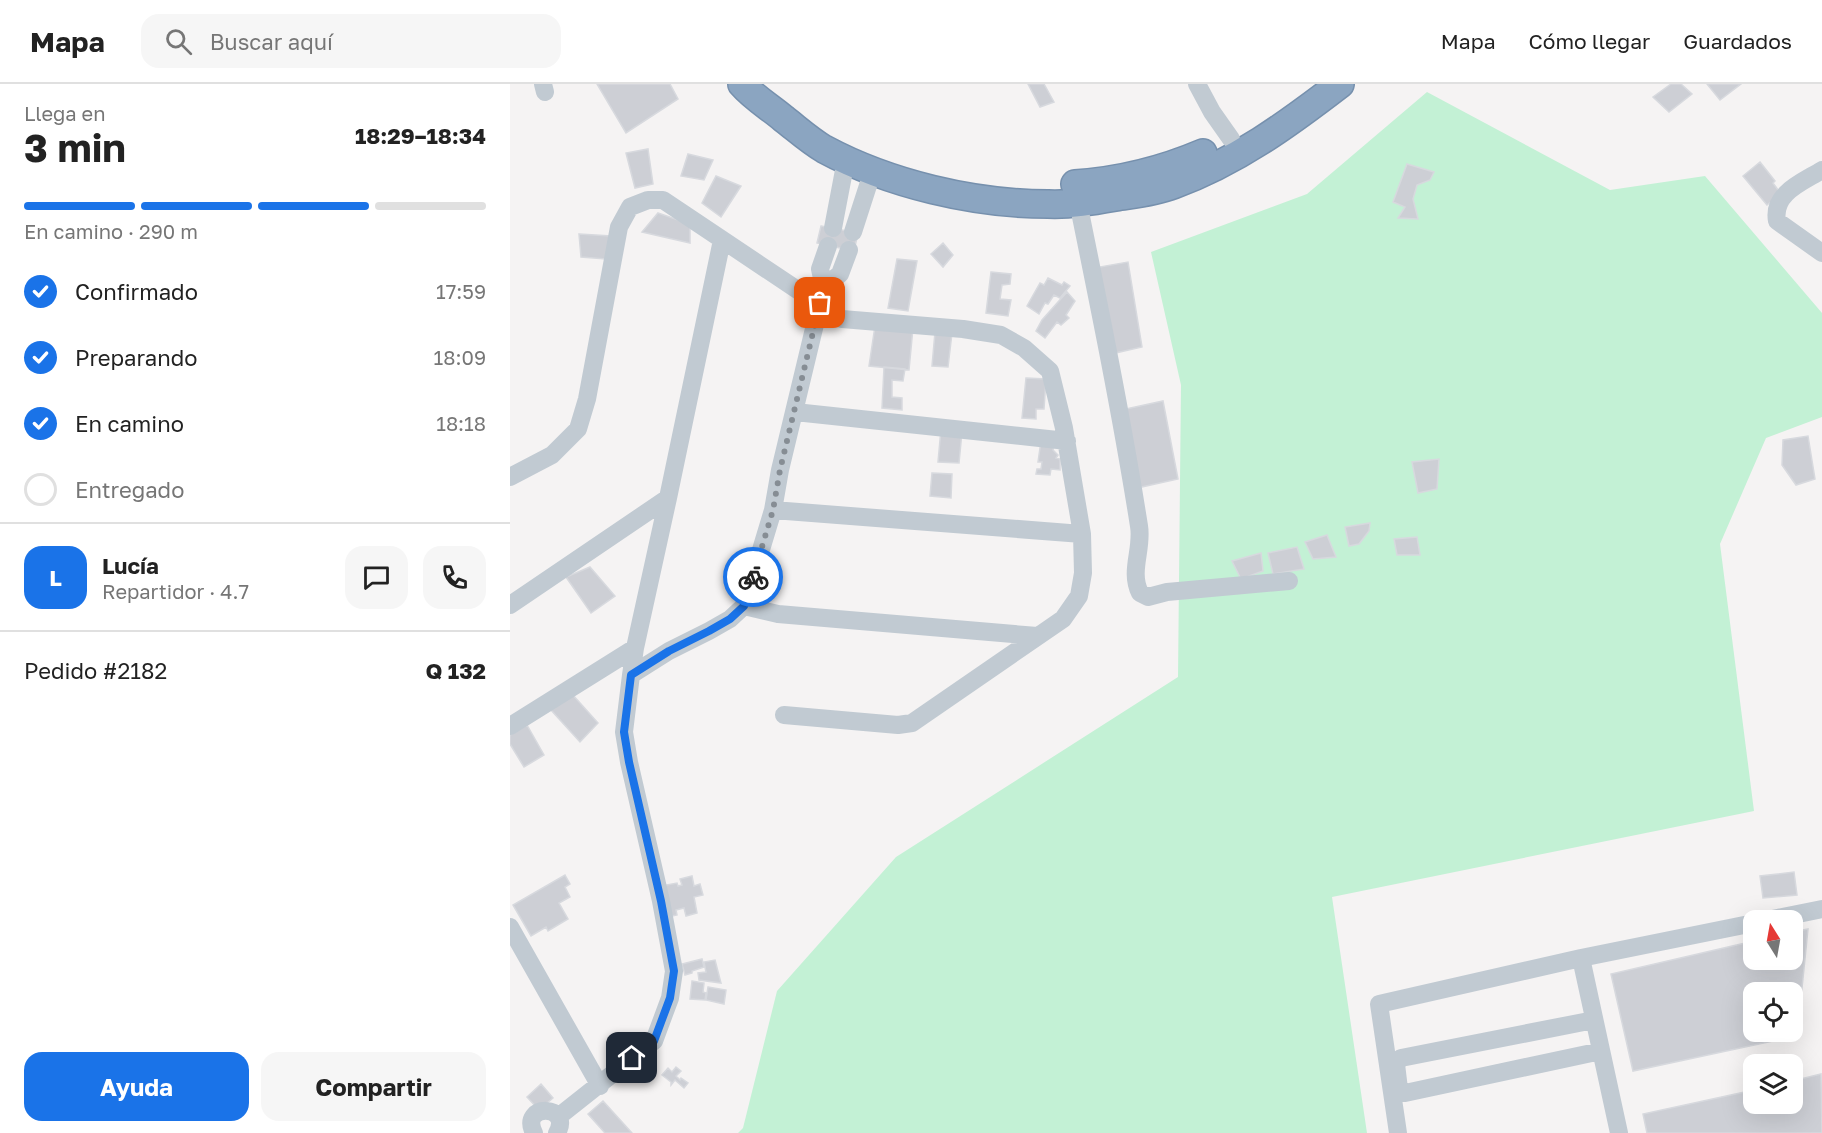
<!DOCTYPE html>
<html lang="es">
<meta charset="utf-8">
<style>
body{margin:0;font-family:"Golos Text",sans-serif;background:#f6f6f6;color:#222;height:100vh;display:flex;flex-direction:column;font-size:22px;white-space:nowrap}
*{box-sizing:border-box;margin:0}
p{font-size:20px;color:#767676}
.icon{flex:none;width:33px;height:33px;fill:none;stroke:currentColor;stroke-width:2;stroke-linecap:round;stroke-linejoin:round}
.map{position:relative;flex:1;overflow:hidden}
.details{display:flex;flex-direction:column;background:#fff;width:510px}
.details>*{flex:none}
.needle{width:39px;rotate:349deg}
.controls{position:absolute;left:1233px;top:826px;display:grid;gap:12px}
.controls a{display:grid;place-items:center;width:60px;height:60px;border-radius:12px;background:#fff;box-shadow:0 6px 24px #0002;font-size:30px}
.pin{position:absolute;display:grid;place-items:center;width:51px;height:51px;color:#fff;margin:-26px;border-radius:12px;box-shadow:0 3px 9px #0006}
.courier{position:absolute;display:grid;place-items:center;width:60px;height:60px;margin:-30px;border:4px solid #1a73e8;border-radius:50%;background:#fff;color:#222;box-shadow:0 2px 8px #0007}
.overview em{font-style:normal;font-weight:700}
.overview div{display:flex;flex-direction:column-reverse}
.overview{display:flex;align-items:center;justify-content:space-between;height:102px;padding:0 24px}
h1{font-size:39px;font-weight:700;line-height:45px}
.bar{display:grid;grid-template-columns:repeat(4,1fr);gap:9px 6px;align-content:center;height:72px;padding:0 24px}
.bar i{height:8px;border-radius:4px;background:#e0e0e0}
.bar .current{background:#1a73e8}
.bar p{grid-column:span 4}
.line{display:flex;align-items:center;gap:15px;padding:0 24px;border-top:2px solid #e0e0e0}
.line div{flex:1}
.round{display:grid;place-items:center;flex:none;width:63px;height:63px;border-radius:18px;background:#f6f6f6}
ol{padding:0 24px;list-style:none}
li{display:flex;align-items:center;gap:18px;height:66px}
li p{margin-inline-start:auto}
li .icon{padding:6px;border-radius:50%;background:#1a73e8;color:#fff;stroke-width:4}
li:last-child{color:#767676}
li i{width:33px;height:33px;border:3px solid #e0e0e0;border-radius:50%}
.primary-button{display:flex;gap:12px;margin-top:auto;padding:12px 24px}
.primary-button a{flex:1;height:69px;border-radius:18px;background:#1a73e8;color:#fff;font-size:24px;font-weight:700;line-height:69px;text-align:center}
.primary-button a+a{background:#f6f6f6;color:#222}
header{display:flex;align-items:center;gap:36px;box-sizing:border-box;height:84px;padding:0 30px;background:#fff;border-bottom:2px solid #e0e0e0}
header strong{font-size:28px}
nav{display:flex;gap:33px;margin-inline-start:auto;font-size:21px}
.search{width:420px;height:54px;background:#f6f6f6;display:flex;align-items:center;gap:15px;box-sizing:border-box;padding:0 21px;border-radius:18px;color:#767676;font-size:22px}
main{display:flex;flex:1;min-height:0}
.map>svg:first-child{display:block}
.green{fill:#c3f1d5}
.building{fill:#cdcfd5;stroke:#d7d9de;stroke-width:1.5}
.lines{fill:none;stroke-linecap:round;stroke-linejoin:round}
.highway-casing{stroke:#7690ad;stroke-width:30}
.minor{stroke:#c1cad2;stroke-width:18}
.highway{stroke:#8ba5c1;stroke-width:27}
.done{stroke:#868d94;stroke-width:6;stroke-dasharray:0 10.8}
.route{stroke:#1a73e8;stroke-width:8}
</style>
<header>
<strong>Mapa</strong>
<div class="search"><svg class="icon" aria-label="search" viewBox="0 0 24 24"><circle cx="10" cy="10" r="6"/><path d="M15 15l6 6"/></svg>Buscar aquí</div>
<nav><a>Mapa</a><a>Cómo llegar</a><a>Guardados</a></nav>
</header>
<main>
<section class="details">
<div class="overview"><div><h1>3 min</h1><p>Llega en</p></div><em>18:29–18:34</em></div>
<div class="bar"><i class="current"></i><i class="current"></i><i class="current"></i><i></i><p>En camino · 290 m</p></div>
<ol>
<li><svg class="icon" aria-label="check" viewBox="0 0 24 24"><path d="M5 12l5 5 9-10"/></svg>Confirmado<p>17:59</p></li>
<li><svg class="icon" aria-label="check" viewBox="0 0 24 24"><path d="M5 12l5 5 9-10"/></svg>Preparando<p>18:09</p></li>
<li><svg class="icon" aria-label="check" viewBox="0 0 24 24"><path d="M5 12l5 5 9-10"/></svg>En camino<p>18:18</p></li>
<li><i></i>Entregado</li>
</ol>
<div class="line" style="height:108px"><b class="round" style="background:#1a73e8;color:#fff">L</b><div><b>Lucía</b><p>Repartidor · 4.7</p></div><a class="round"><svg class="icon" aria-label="chat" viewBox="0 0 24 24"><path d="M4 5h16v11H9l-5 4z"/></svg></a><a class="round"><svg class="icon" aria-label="phone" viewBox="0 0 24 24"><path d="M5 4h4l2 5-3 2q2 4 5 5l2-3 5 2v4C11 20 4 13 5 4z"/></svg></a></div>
<div class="line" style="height:78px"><div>Pedido #2182</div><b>Q 132</b></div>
<div class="primary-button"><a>Ayuda</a><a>Compartir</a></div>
</section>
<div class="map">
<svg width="1312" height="1049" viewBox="0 0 1312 1049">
<rect width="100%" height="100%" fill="#f5f3f3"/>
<path class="green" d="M917,8L1100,106L1195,92L1312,229V333L1256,354L1210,460L1244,727L822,813L857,1049H228L233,1044L267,907L386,773L668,593L671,301L641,168L797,110Z"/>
<path class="building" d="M87,0H160L168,15L116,49Z
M518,0H534L544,18L530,23Z
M1161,0H1171L1182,10L1159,28L1143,13Z
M1197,0H1231L1210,16Z
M138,65L143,100L125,104L116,69Z
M178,70L203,76L194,96L171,92Z
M1250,78L1265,97L1263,99L1271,110L1257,121L1233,92Z
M897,80L924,88L920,96L907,101L903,115L908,135L888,134L895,123L883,118Z
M206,92L231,102L211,133L192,119Z
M148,129L180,140V159L132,148Z
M311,142L348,149L344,167L307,159Z
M69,150L101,152L96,175L71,173Z
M433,159L443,171L433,183L421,170Z
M387,175L407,177L398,227L378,224Z
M618,178L632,263L601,270L584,184Z
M481,188L501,190L500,200L492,201L490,215L501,216L498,232L476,229Z
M538,194L552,201L554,198L560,202L550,214L544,211L538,220L535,219L529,230L517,222L530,199L534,201Z
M557,208L565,217L556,231L559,234L551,241L547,238L535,254L526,247L532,236Z
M365,242L403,244L399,286L359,282Z
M425,248L442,249L438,283L422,282Z
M374,283L395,285L393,297L382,296V313L392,314V326L372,324Z
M516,294L536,295L534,325H526V335L512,334Z
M653,317L668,395L627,404L611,326Z
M431,345L452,348L449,379L428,378Z
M1298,352L1305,395L1286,401L1272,381L1273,356Z
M531,357L545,359L543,366L548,371L546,374L550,375V386L541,385L540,391L526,390L527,385H531L532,378H528Z
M929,375L927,405L908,409L902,378Z
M422,389L442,390L441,414L420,412Z
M860,439L859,447L849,460L839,462L835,443Z
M817,451L826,473L803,475L795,458Z
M907,453L910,471H887L884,455Z
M787,463L794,485L763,490L758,469Z
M751,469L753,487L731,495L722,477Z
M80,483L105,512L81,529L56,493Z
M62,610L88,639L70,658L41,626Z
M17,641L34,671L14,683L0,660V651Z
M1284,788L1287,811L1253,814L1250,792Z
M55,791L60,800L55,803L60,813L49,819L58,835L38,847L36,843L21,852L3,821Z
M182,792L184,802L190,800L193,811L184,813L187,829L176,832L174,824L166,826L167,831L157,833L156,801L167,799L168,802L172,801L170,795Z
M1298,845L1288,943L1282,944V909H1244V948H1267L1268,956L1123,987L1101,890L1244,857V876H1282V848Z
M192,875L194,883L182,887V889L175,891L172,880Z
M205,876L211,899L189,896L188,889L196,888L194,878Z
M182,897L194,899L193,908L196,909L195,916L180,915Z
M198,903L216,906L214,920L196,916Z
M166,983L171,987L166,992L170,996L171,994L178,999L174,1004L165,996L161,1001V998L152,991L158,984L162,988Z
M1311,990L1312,1049H1137L1133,1030L1244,1006V1020H1282V997Z
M31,1000L43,1014L29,1026L17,1013Z
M93,1017L122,1049H95L78,1030Z"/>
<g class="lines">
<defs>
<path id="highway" d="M232,0C244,14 260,23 274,35C287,45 299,56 314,65C379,100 464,120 538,120C560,121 583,117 606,113C625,110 645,108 663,101C726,78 778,40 830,0
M565,100C609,97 653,86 693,69"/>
</defs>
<use href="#highway" class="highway-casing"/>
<path class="minor" d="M33,0L35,8
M687,0L702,28L721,55
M1312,86C1293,98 1262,109 1267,137L1312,169
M568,118C590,226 612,334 629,442C633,465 619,487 630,509L638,513L657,508L779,497
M323,144L336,76
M343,148L363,86
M314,203L330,190L339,166
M285,328L557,357
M0,393L42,371L68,345L77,315L109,143L120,123L138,116H153L298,213C310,220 319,230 332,235L453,245L491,251L514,264L540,287L554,344L572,450L573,489L569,512L553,535L402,639L388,641L274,631
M263,426L572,450
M0,521L158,414
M234,522L268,530L527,552
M121,591L125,564L158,414L212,156
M0,642L125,564
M1253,837L1312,825
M0,843L90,1002
M1071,874L1109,1049
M1084,936L891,974L886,980L889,1005L895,1009L1091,967
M48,1033L144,957L160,914L164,887L151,817L119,678L114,648L121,591L159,567L199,547L220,535L234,522L263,426L270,386L314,203L310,185L318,162
M24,1049C9,1019 63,1020 47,1049
M888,1049L869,920L1071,874L1244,839"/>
<use href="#highway" class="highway"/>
</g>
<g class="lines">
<path class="done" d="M243,493L263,426L270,386L310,219"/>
<path class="route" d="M122,974L144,957L160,914L164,887L151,817L119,678L114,648L121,591L159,567L199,547L220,535L234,522L243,493"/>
</g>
</svg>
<div class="controls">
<a><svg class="needle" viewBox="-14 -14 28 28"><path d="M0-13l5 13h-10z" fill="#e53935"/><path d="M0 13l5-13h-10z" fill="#767676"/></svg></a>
<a><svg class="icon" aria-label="locate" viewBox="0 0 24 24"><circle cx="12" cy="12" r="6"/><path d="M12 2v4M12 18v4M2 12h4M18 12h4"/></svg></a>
<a><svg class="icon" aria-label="layers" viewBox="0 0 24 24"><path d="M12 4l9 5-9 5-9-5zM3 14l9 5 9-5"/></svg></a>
</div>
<div class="pin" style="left:310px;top:219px;background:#ea580c"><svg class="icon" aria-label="bag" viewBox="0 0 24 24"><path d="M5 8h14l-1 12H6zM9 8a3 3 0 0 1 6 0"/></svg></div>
<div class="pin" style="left:122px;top:974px;background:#1f2937"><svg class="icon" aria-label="home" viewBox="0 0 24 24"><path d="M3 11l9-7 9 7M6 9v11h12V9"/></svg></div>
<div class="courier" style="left:243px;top:493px"><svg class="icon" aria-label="bike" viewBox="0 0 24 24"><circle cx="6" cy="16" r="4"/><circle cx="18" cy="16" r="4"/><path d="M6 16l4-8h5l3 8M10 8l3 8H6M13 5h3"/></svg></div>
</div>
</main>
